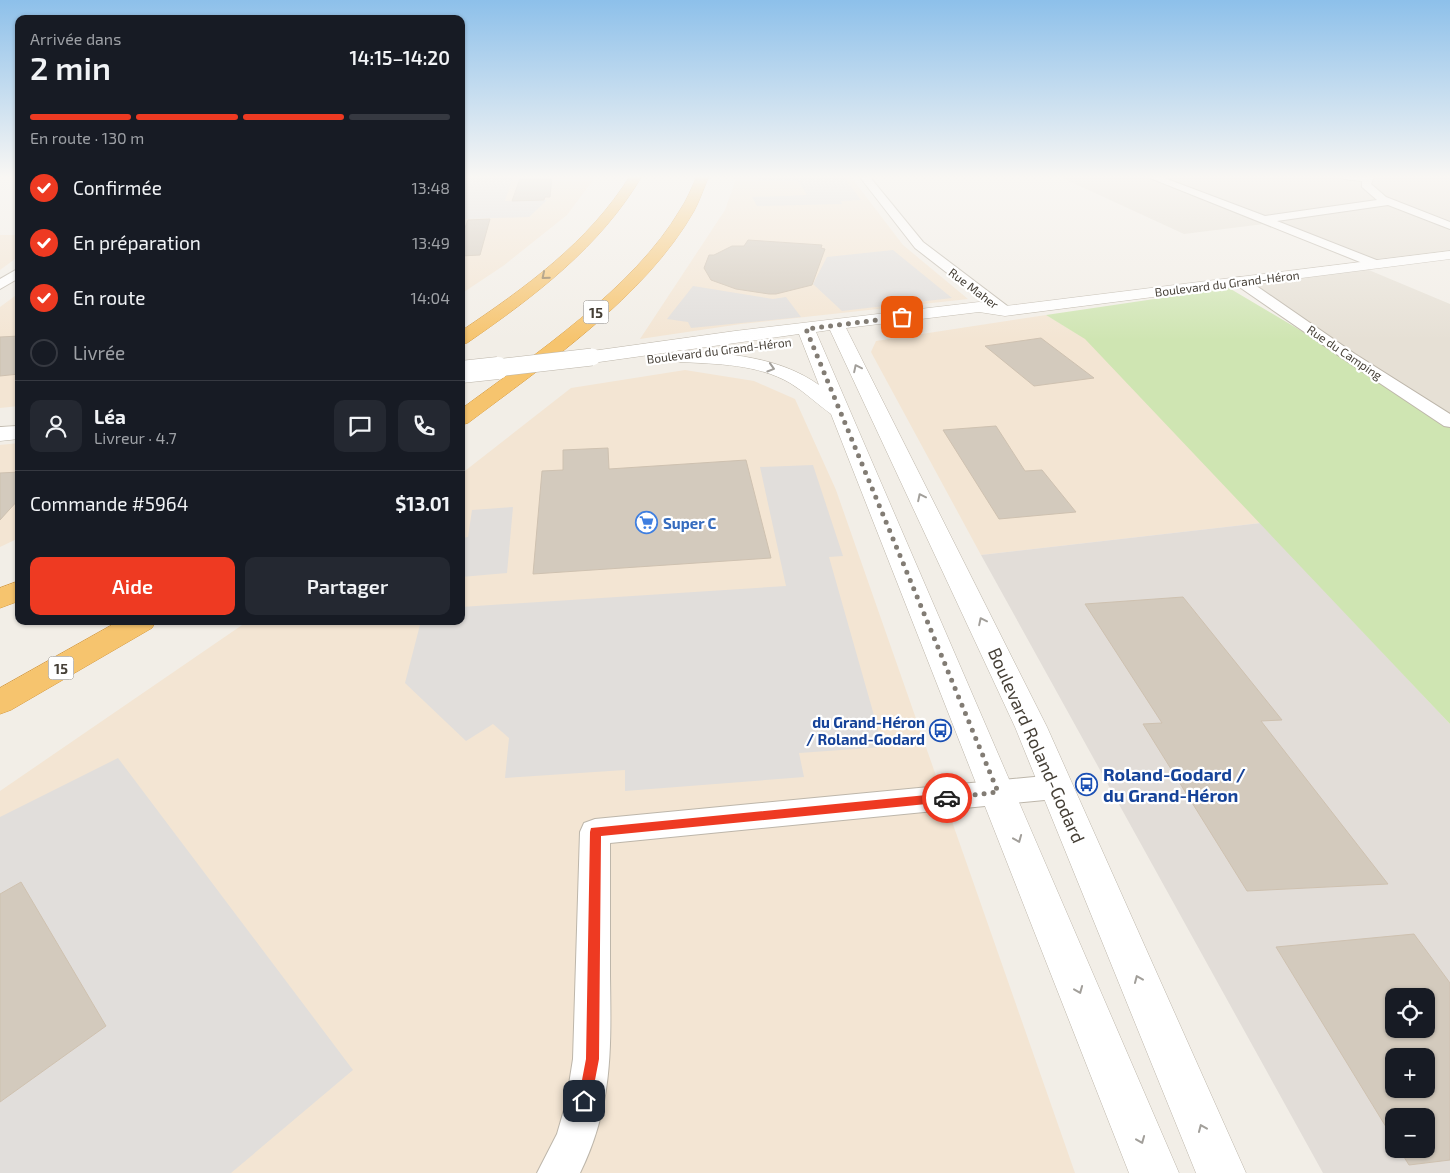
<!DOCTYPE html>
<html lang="fr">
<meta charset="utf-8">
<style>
body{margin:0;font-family:"Exo 2",sans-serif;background:#242831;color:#f1f3f6;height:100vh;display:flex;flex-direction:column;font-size:19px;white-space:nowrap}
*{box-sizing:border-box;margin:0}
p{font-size:16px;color:#9ea1a6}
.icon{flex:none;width:28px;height:28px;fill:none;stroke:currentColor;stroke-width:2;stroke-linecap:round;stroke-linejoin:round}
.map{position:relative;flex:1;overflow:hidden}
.details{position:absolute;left:15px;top:15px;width:450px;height:610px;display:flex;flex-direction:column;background:#171b24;border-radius:10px;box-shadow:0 1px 4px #0004}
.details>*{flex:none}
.tools{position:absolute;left:1385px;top:988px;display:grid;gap:10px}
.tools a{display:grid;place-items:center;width:50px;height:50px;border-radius:10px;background:#171b24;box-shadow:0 1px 4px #0004;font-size:25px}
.pin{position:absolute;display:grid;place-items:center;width:42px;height:42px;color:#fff;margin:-21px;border-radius:10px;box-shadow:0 2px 8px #0006}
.courier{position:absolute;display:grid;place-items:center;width:50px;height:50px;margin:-25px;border:4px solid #ee3a22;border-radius:50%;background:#fff;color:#222;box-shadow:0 1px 6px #0007}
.headline em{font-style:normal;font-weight:600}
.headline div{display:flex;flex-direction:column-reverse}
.headline{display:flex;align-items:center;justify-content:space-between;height:85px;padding:0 15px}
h1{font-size:32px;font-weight:600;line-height:38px}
.bar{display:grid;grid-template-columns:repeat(4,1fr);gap:8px 5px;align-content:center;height:60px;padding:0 15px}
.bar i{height:6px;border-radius:4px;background:#363941}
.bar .selected{background:#ee3a22}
.bar p{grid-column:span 4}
.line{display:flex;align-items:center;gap:12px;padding:0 15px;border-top:1px solid #363941}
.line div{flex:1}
.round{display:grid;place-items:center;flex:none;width:52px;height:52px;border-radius:10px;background:#242831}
ol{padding:0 15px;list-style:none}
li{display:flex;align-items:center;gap:15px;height:55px}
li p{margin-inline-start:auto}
li .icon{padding:5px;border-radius:50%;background:#ee3a22;color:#fff;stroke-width:4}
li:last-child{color:#9ea1a6}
li i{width:28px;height:28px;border:2px solid #363941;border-radius:50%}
.button{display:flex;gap:10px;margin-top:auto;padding:10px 15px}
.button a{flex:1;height:58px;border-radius:10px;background:#ee3a22;color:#fff;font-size:20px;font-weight:600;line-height:58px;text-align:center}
.button a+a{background:#242831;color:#f1f3f6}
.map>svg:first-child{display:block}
.residential{fill:#e6e0d5}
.commercial{fill:#f3e5d3}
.industrial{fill:#e2ddd8;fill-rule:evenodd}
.green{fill:#cfe5b2}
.parking{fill:#e1dedb}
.building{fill:#d3cabd;stroke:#cec1b0;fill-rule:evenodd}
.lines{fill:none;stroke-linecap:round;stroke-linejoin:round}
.minor-casing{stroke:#bdb6aa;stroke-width:2}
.tertiary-casing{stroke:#bdb6aa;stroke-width:1}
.motorway-casing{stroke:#d5993e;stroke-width:1}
.minor{fill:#fff;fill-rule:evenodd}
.tertiary{fill:#fff;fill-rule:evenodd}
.motorway{fill:#f6c46e;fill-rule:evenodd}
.tertiary-bridge-far1-casing{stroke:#bdb6aa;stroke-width:18;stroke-linecap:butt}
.tertiary-bridge-casing{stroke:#bdb6aa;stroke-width:23;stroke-linecap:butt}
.tertiary-bridge-far1{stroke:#fff;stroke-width:17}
.tertiary-bridge{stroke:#fff;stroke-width:22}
.oneway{stroke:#8c744c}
.oneway2{stroke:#a29f9a}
.route{fill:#ee3a22}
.done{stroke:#827c74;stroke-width:5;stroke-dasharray:0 9}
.labels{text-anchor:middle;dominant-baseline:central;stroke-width:4.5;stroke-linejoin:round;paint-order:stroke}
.far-street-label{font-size:12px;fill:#453f36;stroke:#fff}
.shield{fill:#fff;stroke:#7d7972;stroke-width:1}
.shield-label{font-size:14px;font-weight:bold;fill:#453f36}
.shop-label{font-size:15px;font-weight:bold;fill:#366cbe;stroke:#fff;text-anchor:start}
.transit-label{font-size:15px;font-weight:bold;fill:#164399;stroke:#fff;text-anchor:end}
.near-street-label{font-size:18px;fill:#453f36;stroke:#fff}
.near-transit-label{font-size:18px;font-weight:bold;fill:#164399;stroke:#fff;text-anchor:start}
</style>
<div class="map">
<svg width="1450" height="1173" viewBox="0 0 1450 1173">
<rect width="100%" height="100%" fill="#f2eee7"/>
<path class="residential" d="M1058,176H1450V255L1375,264L1272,223L1184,234Z
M1364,268L1450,304V414L1243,284Z"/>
<path class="commercial" d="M461,176H596L567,215L503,266L461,294Z
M737,176H852L851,177L903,245L968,299L741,324L640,339L725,210Z
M0,235H19V256L0,270Z
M19,293V406L0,408V307Z
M1046,315L1085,338L1261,523L981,555L871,352L876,341Z
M685,370L754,381L795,399L836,490L1075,1173H0V791L248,621H461V474L571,388Z
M19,443V538L0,547V445Z"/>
<path class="industrial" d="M1261,523L1450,724V1173H1323L981,555ZM1394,996H1426V1029H1394ZM1394,1056H1426V1089H1394ZM1394,1116H1426V1149H1394Z"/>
<path class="green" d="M1229,288L1450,419V724L1085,339L1046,315Z"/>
<path class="parking" d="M513,176L505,201L547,200L529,217L465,219L461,227V177Z
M756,176H843L861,200L841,201L842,204L757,206L752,197L807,195L798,181H759Z
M893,250L952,298L842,311L813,284L827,257Z
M693,286L773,299L786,297L801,317L691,328L688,322L667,319Z
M813,465L843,556L829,557L883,747L799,753L804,777L625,791V770L505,778L509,738L493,724L466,741L405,683L421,621H461V607L786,586L760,467Z
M513,507L507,573L461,577V538L468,537L472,510Z
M118,758L353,1070L231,1173H0V1102L106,1026L21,882L0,894V817Z"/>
<path class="building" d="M521,176H552L550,197H545L544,200L512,201Z
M490,219L480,255L461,256V238L468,220Z
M748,240L822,245L821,248L825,249L812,285L776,294H769L736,289L711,280L704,268L709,255H714L732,246H744Z
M19,336V374L0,376V337Z
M1041,338L1094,378L1034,386L985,346Z
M996,426L1025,471L1042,470L1076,512L999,519L943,430Z
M608,448L609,469L746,460L771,558L533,574L542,471L563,470V450Z
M19,472V499L0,520V473Z
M1183,597L1282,720L1261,721L1388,884L1247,891L1143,724L1162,723L1085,604Z
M21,882L106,1026L0,1102V894Z
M1414,934L1450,983V1160L1409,1165L1399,1149H1426V1116H1394V1140L1276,947ZM1394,996H1426V1029H1394ZM1394,1056H1426V1089H1394Z"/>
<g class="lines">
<defs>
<path id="minor" d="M859,176H869L923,242L1010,308L1012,311L1010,314H1000L915,248Z
M1145,176H1159L1265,216L1377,200L1362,187V181L1344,179L1339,176H1374L1371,184L1386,197L1450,222V229L1388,205L1277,221L1379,261L1381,264L1375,268Z
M19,268V278L0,289V279Z
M1240,277L1245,278L1355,354L1450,414V427L1444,426L1345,360L1235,284L1233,281L1235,278Z
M1055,775L1065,779L1069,787L1065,795L1055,799L610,843C610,887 610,932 610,976C611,1048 613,1106 580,1173H537L557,1134L566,1103L573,1059L580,832L584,823L595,819Z"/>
<path id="tertiary" d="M1450,251V259L1005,316L979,312L846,328L1047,727L1246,1173H1196L1015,727L830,330L816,332L1179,1173H1129L831,414C817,404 805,392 790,383C757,364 717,364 680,362L673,360L671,356L673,352L680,350C729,354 778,356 819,385L799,334L592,363L585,361L583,357L585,353L592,351L735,331L979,302L1005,306Z
M19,426V439L0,441V427Z"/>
<path id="motorway" d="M630,176H642C600,247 535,296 467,343L461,344V331C525,288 589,242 630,176Z
M697,176H709C704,187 700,200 694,211C646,296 545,365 468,423L461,425V409C533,356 635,287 680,210C687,200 692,187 697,176Z
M19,581V601L0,608V588Z
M119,621H156L152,628L11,710L0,714V688Z"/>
</defs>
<use href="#minor" class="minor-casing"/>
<use href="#tertiary" class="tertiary-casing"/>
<use href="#motorway" class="motorway-casing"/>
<use href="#minor" class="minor"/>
<use href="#tertiary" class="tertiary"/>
<use href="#motorway" class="motorway"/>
<defs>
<path id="tertiary-bridge-far1" d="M487,369L592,357"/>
<path id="tertiary-bridge" d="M461,372L498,368"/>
</defs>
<use href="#tertiary-bridge-far1" class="tertiary-bridge-far1-casing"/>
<use href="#tertiary-bridge" class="tertiary-bridge-casing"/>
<use href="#tertiary-bridge-far1" class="tertiary-bridge-far1"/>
<use href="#tertiary-bridge" class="tertiary-bridge"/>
</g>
<defs><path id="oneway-chevron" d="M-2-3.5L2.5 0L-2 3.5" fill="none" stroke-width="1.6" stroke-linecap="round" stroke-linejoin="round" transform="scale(1.25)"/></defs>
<use class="oneway" href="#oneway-chevron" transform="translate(545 276) rotate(140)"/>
<g class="oneway2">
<use href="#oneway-chevron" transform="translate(771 368) rotate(17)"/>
<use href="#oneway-chevron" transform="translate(857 368) rotate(-116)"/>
<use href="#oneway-chevron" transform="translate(921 497) rotate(-116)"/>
<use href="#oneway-chevron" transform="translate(982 621) rotate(-116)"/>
<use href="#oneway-chevron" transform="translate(1018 839) rotate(68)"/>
<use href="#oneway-chevron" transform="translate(1138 979) rotate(-113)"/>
<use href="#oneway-chevron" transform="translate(1079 990) rotate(68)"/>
<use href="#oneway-chevron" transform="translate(1202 1128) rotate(-113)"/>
<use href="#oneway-chevron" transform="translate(1141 1140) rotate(68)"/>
</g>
<linearGradient id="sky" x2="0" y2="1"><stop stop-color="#8dc0ea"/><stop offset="0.52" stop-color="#f9f7f4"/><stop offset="1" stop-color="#f9f7f4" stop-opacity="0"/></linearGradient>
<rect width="1450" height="340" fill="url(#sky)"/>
<path class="route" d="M947,793L952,798L947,802L601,836L599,1059L591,1101L589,1106L584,1108L580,1106L578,1101L586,1059L590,832L591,828Z"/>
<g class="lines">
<path class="done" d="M902,317L806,329L998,792L947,798"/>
</g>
<defs>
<symbol id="supermarket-ring" viewBox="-11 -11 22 22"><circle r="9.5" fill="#fff" stroke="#3f7fe0" stroke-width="1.5"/><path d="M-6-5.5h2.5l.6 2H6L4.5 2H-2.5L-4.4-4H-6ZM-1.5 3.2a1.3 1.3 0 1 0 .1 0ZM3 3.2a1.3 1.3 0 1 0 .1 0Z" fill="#3f7fe0"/></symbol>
<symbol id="bus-ring" viewBox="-11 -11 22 22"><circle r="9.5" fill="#fff" stroke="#1a4fb4" stroke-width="1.5"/><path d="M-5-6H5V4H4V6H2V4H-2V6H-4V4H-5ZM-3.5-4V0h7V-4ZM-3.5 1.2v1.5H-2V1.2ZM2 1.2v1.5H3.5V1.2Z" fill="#1a4fb4"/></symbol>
</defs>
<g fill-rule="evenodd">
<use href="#supermarket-ring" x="634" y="510" width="25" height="25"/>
<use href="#bus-ring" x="928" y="718" width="25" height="25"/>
<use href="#bus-ring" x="1074" y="772" width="25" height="25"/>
</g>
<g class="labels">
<g class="far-street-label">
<text transform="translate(1227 283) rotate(-7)">Boulevard du Grand-Héron</text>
<text transform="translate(974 288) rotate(37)">Rue Maher</text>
<text transform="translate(719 350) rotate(-7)">Boulevard du Grand-Héron</text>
<text transform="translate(1345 352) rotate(34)">Rue du Camping</text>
</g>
<g class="shield">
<rect x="583.5" y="300.5" width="25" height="23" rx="4"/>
<rect x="48.5" y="656.5" width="25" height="23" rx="4"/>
</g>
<g class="shield-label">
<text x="596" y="312">15</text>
<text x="61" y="668">15</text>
</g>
<g class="shop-label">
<text x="663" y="523">Super C</text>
</g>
<g class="transit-label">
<text x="925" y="722">du Grand-Héron<tspan x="925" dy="17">/ Roland-Godard</tspan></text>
</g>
<g class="near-street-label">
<text transform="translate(1037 745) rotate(66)">Boulevard Roland-Godard</text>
</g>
<g class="near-transit-label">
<text x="1103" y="774">Roland-Godard /<tspan x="1103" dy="21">du Grand-Héron</tspan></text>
</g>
</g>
</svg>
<div class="tools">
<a><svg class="icon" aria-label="locate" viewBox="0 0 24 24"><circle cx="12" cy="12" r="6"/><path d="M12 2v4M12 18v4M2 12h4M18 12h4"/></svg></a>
<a>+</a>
<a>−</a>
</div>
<div class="pin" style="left:902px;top:317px;background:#ea580c"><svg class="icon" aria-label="bag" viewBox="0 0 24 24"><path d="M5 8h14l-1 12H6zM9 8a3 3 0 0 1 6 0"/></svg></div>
<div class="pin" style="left:584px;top:1101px;background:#1f2937"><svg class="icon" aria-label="home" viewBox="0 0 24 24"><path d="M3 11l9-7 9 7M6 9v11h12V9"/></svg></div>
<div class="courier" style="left:947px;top:798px"><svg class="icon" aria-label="car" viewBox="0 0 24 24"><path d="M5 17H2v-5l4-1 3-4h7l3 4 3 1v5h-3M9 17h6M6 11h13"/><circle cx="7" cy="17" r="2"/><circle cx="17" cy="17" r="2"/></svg></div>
<section class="details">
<div class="headline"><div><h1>2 min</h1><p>Arrivée dans</p></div><em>14:15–14:20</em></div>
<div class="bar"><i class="selected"></i><i class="selected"></i><i class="selected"></i><i></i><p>En route · 130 m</p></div>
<ol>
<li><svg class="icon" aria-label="check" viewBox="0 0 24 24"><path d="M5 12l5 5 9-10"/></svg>Confirmée<p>13:48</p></li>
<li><svg class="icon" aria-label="check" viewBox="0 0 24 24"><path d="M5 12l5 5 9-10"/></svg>En préparation<p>13:49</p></li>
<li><svg class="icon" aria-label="check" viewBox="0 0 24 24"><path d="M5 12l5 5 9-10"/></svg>En route<p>14:04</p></li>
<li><i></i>Livrée</li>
</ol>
<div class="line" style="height:90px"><a class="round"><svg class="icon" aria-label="person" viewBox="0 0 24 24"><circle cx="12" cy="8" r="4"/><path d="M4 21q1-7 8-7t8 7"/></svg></a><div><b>Léa</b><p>Livreur · 4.7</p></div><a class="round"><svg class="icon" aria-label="chat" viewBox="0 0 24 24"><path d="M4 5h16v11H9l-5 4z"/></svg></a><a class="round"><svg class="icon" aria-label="phone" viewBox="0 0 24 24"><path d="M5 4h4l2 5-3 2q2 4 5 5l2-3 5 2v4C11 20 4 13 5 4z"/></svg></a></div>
<div class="line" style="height:65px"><div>Commande #5964</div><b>$13.01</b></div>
<div class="button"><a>Aide</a><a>Partager</a></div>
</section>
</div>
